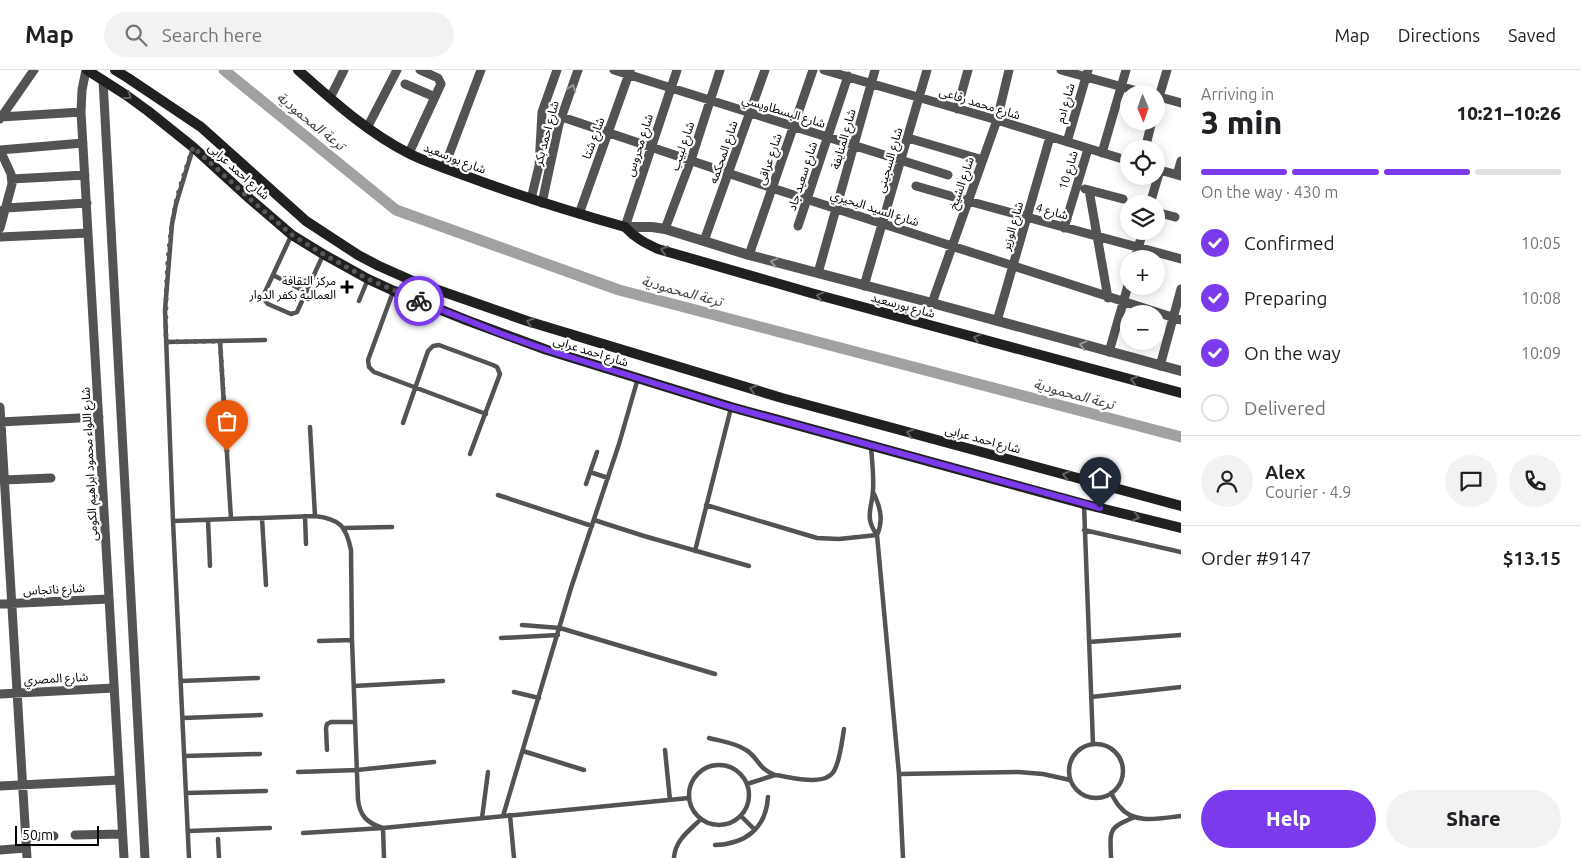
<!DOCTYPE html>
<meta charset="utf-8">
<style>
body{margin:0;font-family:Ubuntu,"Noto Sans Arabic",sans-serif;background:#f2f2f2;color:#202124;height:100vh;display:flex;flex-direction:column;font-size:19px;white-space:nowrap}
*{box-sizing:border-box;margin:0}
p{font-size:16px;color:#757577}
.icon{flex:none;width:28px;height:28px;fill:none;stroke:currentColor;stroke-width:2;stroke-linecap:round;stroke-linejoin:round}
.map{position:relative;flex:1;overflow:hidden}
.drawer{display:flex;flex-direction:column;background:#fff;width:400px}
.drawer>*{flex:none}
.needle{width:32px;rotate:178deg}
.buttons{position:absolute;left:1120px;top:15px;display:grid;gap:10px}
.buttons a{display:grid;place-items:center;width:45px;height:45px;border-radius:50%;background:#fff;box-shadow:0 2px 12px #0003;font-size:25px}
.scale{position:absolute;left:15px;bottom:12px;width:84px;box-sizing:border-box;padding-left:5px;border:2px solid #000;border-top:0;font-size:14px;line-height:18px;white-space:nowrap;color:#000;-webkit-text-stroke:4px #fff;paint-order:stroke}
.pin{position:absolute;display:grid;place-items:center;width:42px;height:42px;color:#fff;margin:-51px -21px;border-radius:50% 50% 50% 0;rotate:-45deg;box-shadow:0 0 5px #0007}
.pin .icon{rotate:45deg}
.courier{position:absolute;display:grid;place-items:center;width:50px;height:50px;margin:-25px;border:4px solid #7c3aed;border-radius:50%;background:#fff;color:#222;box-shadow:0 1px 6px #0007}
.headline em{font-style:normal;font-weight:800}
.headline div{display:flex;flex-direction:column-reverse}
.headline{display:flex;align-items:center;justify-content:space-between;height:85px;padding:0 20px}
h1{font-size:32px;font-weight:800;line-height:38px}
.bar{display:grid;grid-template-columns:repeat(4,1fr);gap:8px 5px;align-content:center;height:60px;padding:0 20px}
.bar i{height:6px;border-radius:4px;background:#e0e0e0}
.bar .current{background:#7c3aed}
.bar p{grid-column:span 4}
.line{display:flex;align-items:center;gap:12px;padding:0 20px;border-top:1px solid #e0e0e0}
.line div{flex:1}
.round{display:grid;place-items:center;flex:none;width:52px;height:52px;border-radius:26px;background:#f2f2f2}
ol{padding:0 20px;list-style:none}
li{display:flex;align-items:center;gap:15px;height:55px}
li p{margin-inline-start:auto}
li .icon{padding:5px;border-radius:50%;background:#7c3aed;color:#fff;stroke-width:4}
li:last-child{color:#757577}
li i{width:28px;height:28px;border:2px solid #e0e0e0;border-radius:50%}
.primary-button{display:flex;gap:10px;margin-top:auto;padding:10px 20px}
.primary-button a{flex:1;height:58px;border-radius:30px;background:#7c3aed;color:#fff;font-size:20px;font-weight:800;line-height:58px;text-align:center}
.primary-button a+a{background:#f2f2f2;color:#202124}
header{display:flex;align-items:center;gap:30px;box-sizing:border-box;height:70px;padding:0 25px;background:#fff;border-bottom:1px solid #e0e0e0}
header strong{font-size:24px}
nav{display:flex;gap:28px;margin-inline-start:auto;font-size:18px}
.search{width:350px;height:45px;background:#f2f2f2;display:flex;align-items:center;gap:12px;box-sizing:border-box;padding:0 18px;border-radius:28px;color:#757577;font-size:19px}
main{display:flex;flex:1;min-height:0}
.map>svg:first-child{display:block}
.lines{fill:none;stroke-linecap:round;stroke-linejoin:round}
.canal{stroke:#a1a1a1;stroke-width:11}
.service{stroke:#535353;stroke-width:4.5}
.minor{stroke:#535353;stroke-width:9}
.tertiary{stroke:#535353;stroke-width:10}
.secondary{stroke:#202020;stroke-width:10}
.oneway{stroke:#989898}
.oneway2{stroke:#636363}
.done{stroke:#595959;stroke-width:5;stroke-dasharray:0 9}
.route{stroke:#7c3aed;stroke-width:6}
.poi-dot{fill:#000;stroke:#fff;stroke-width:2}
.labels{text-anchor:middle;dominant-baseline:central;stroke-width:4.5;stroke-linejoin:round;paint-order:stroke}
.street-label{font-size:12px;fill:#000;stroke:#fff}
.poi-label{font-size:12px;fill:#000;stroke:#fff;text-anchor:end}
.water-label{font-size:14px;font-style:italic;fill:#424242;stroke:#fff}
</style>
<header>
<strong>Map</strong>
<div class="search"><svg class="icon" aria-label="search" viewBox="0 0 24 24"><circle cx="10" cy="10" r="6"/><path d="M15 15l6 6"/></svg>Search here</div>
<nav><a>Map</a><a>Directions</a><a>Saved</a></nav>
</header>
<main>
<div class="map">
<svg width="1181" height="788" viewBox="0 0 1181 788">
<rect width="100%" height="100%" fill="#fff"/>
<g class="lines">
<path class="canal" d="M224,0L396,140L619,220L1181,367"/>
<path class="service" d="M291,166L265,222L264,229L268,234L291,244L297,242L323,185
M273,205L306,222
M393,222L368,290L369,297L374,302L486,344
M359,231L368,209
M220,271L231,449
M166,272L265,270
M403,353L428,281L433,276L439,275L493,295L497,297L500,304L470,384
M310,357L315,446
M871,377C872,391 874,406 873,420C872,439 864,447 877,465L899,704L903,788
M590,402L608,408
M586,414L597,382
M873,422C880,436 884,450 877,465
M498,425L592,456
M706,435L817,468L839,469L877,465
M1084,435L1093,674
M305,446L306,474
M262,448L266,515
M208,450L210,496
M594,450L644,466L749,496
M173,451L315,446C340,449 346,456 351,480L352,570L358,730C360,746 367,753 383,758L689,728
M344,458L392,457
M1084,460L1181,482
M695,481L731,338
M522,555L560,558L715,604
M501,568L558,565
M319,571L352,570
M1089,572L1181,565
M181,611L258,608
M354,616L443,611
M514,622L539,628
M1091,627L1181,617
M183,648L261,645
M709,668C720,671 736,673 746,680C759,688 757,698 775,705C791,707 825,717 834,701C840,691 842,671 844,659
M1069 701a27 27 0 1 1 54 0a27 27 0 1 1-54 0Z
M327,680L326,658L327,654L331,652H355
M665,680L670,730
M523,681L584,700
M185,686L260,684
M689 725a30 30 0 1 1 60 0a30 30 0 1 1-60 0Z
M298,702L357,700L434,692
M899,704L1018,702L1043,704L1070,710
M747,714L775,705
M186,723L266,721
M1111,723C1114,728 1116,733 1120,737C1134,755 1161,748 1181,746
M510,745L514,788
M503,746L571,518L619,374L638,308
M741,746L755,760
M482,748L488,702
M188,761L270,758
M303,763L383,758L384,788
M218,769L219,788
M715,775C746,774 766,758 768,727
M189,788L173,451L165,240L172,154L176,134L193,78
M674,788C675,770 689,761 701,749
M1111,788C1110,759 1108,758 1135,747"/>
<path class="minor" d="M86,0L82,20L81,42L124,788
M614,0L948,105
M824,0L997,50L1129,91
M1061,0L1148,24
M103,10L145,788
M405,14L435,27
M1156,26L1181,33
M330,28L344,0
M1156,37L1167,0
M957,39L968,0
M1,47L81,42
M562,47L772,118L1181,250
M0,49L34,0
M367,58L397,0
M908,68L983,90
M1067,72L1088,0
M1145,79L1152,51
M0,80L83,73
M0,80L11,104L12,114L0,158
M409,83L441,14L438,8L420,0
M1102,83L1126,0
M444,98L481,0
M1156,99L1181,106
M1177,105L1181,91
M12,109L85,105
M916,116L968,131L1181,189
M1085,119L1123,129
M1089,120L1108,228
M531,129L539,96L542,42L557,0
M542,133L559,54L578,0
M1150,134L1160,100
M0,142L6,138L87,133
M1156,142L1175,147
M579,144L630,1
M798,156L848,6
M625,157L677,0
M1064,158L1088,79
M665,159L691,90L720,0
M0,167L88,163
M704,171L765,0
M749,185L813,0
M1135,189L1143,161
M818,203L875,0
M864,216L927,0
M932,233L997,50L1009,0
M997,251L1050,67
M1109,282L1129,212
M1160,296L1181,219
M0,337L27,788
M0,352L99,347
M4,410L51,408
M0,534L109,529
M0,624L114,618
M0,716L119,710
M75,765L122,764
M26,767L54,766
M0,780L26,778"/>
<path class="tertiary" d="M625,157H652L665,159L749,185L932,233L1181,301"/>
<path class="secondary" d="M87,0L126,25L148,41L193,77L250,129L292,165L323,184L368,209L394,221L466,250L547,280L731,337L1084,434L1181,458
M115,0L128,8L201,57L306,151L358,185L379,196L415,212L527,251L782,328L1181,436
M298,0C332,30 368,63 410,84C435,96 462,104 488,114C533,130 579,144 625,157C635,168 645,173 658,179L811,223L1181,323"/>
</g>
<defs><path id="oneway-chevron" d="M-2-3.5L2.5 0L-2 3.5" fill="none" stroke-width="1.6" stroke-linecap="round" stroke-linejoin="round" transform="scale(1.25)"/></defs>
<g class="oneway">
<use href="#oneway-chevron" transform="translate(572 18) rotate(-70)"/>
<use href="#oneway-chevron" transform="translate(774 192) rotate(-165)"/>
<use href="#oneway-chevron" transform="translate(1083 275) rotate(-165)"/>
</g>
<g class="oneway2">
<use href="#oneway-chevron" transform="translate(128 26) rotate(35)"/>
<use href="#oneway-chevron" transform="translate(664 180) rotate(-163)"/>
<use href="#oneway-chevron" transform="translate(820 226) rotate(-165)"/>
<use href="#oneway-chevron" transform="translate(530 252) rotate(-162)"/>
<use href="#oneway-chevron" transform="translate(977 268) rotate(-165)"/>
<use href="#oneway-chevron" transform="translate(1134 310) rotate(-165)"/>
<use href="#oneway-chevron" transform="translate(753 319) rotate(-163)"/>
<use href="#oneway-chevron" transform="translate(910 363) rotate(-165)"/>
<use href="#oneway-chevron" transform="translate(1066 405) rotate(-165)"/>
<use href="#oneway-chevron" transform="translate(1136 447) rotate(14)"/>
</g>
<g class="lines">
<path class="done" d="M227,381L220,271L166,272C165,230 167,178 175,137C179,117 187,97 193,77L250,129L292,165L323,184L368,209L419,231"/>
<path class="route" d="M419,231L502,264L547,280L731,337L1100,438"/>
</g>
<path class="poi-dot" d="M344.5 209.5h5v5h5v5h-5v5h-5v-5h-5v-5h5z"/>
<g class="labels">
<g class="street-label">
<text transform="translate(980 33) rotate(17)">شارع محمد رفاعى</text>
<text transform="translate(1065 33) rotate(-74)">شارع ادم</text>
<text transform="translate(784 41) rotate(17)">شارع البسطاويسي</text>
<text transform="translate(546 63) rotate(-75)">شارع احمد بكر</text>
<text transform="translate(593 68) rotate(-70)">شارع شتا</text>
<text transform="translate(843 69) rotate(-74)">شارع المنايفة</text>
<text transform="translate(639 75) rotate(-72)">شارع محروس</text>
<text transform="translate(682 76) rotate(-71)">شارع لبيب</text>
<text transform="translate(723 82) rotate(-71)">شارع المحكمه</text>
<text transform="translate(455 88) rotate(21)">شارع بورسعيد</text>
<text transform="translate(769 89) rotate(-71)">شارع عراقى</text>
<text transform="translate(889 90) rotate(-74)">شارع السجينى</text>
<text transform="translate(1068 100) rotate(-73)">شارع 10</text>
<text transform="translate(239 101) rotate(42)">شارع احمد عرابى</text>
<text transform="translate(802 106) rotate(-72)">شارع سعيد جاد</text>
<text transform="translate(961 113) rotate(-71)">شارع الشيخ</text>
<text transform="translate(875 138) rotate(18)">شارع السيد البحيري</text>
<text transform="translate(1052 141) rotate(15)">شارع 4</text>
<text transform="translate(1012 156) rotate(-74)">شارع الوزير</text>
<text transform="translate(903 235) rotate(15)">شارع بورسعيد</text>
<text transform="translate(591 281) rotate(17)">شارع احمد عرابى</text>
<text transform="translate(983 369) rotate(15)">شارع احمد عرابى</text>
<text transform="translate(89 394) rotate(-93)">شارع اللواء محمود ابراهيم الكومى</text>
<text transform="translate(54 519) rotate(-3)">شارع ناتجاس</text>
<text transform="translate(56 608) rotate(-3)">شارع المصري</text>
</g>
<g class="poi-label">
<text x="336" y="210">مركز الثقافة<tspan x="336" dy="14">العمالية بكفر الدوار</tspan></text>
</g>
<g class="water-label">
<text transform="translate(311 51) rotate(39)">ترعة المحمودية</text>
<text transform="translate(682 221) rotate(15)">ترعة المحمودية</text>
<text transform="translate(1074 324) rotate(15)">ترعة المحمودية</text>
</g>
</g>
</svg>
<div class="buttons">
<a><svg class="needle" viewBox="-14 -14 28 28"><path d="M0-13l5 13h-10z" fill="#e53935"/><path d="M0 13l5-13h-10z" fill="#757577"/></svg></a>
<a><svg class="icon" aria-label="locate" viewBox="0 0 24 24"><circle cx="12" cy="12" r="6"/><path d="M12 2v4M12 18v4M2 12h4M18 12h4"/></svg></a>
<a><svg class="icon" aria-label="layers" viewBox="0 0 24 24"><path d="M12 4l9 5-9 5-9-5zM3 14l9 5 9-5"/></svg></a>
<a>+</a>
<a>−</a>
</div>
<div class="scale">50 m</div>
<div class="pin" style="left:227px;top:381px;background:#ea580c"><svg class="icon" aria-label="bag" viewBox="0 0 24 24"><path d="M5 8h14l-1 12H6zM9 8a3 3 0 0 1 6 0"/></svg></div>
<div class="pin" style="left:1100px;top:438px;background:#1f2937"><svg class="icon" aria-label="home" viewBox="0 0 24 24"><path d="M3 11l9-7 9 7M6 9v11h12V9"/></svg></div>
<div class="courier" style="left:419px;top:231px"><svg class="icon" aria-label="bike" viewBox="0 0 24 24"><circle cx="6" cy="16" r="4"/><circle cx="18" cy="16" r="4"/><path d="M6 16l4-8h5l3 8M10 8l3 8H6M13 5h3"/></svg></div>
</div>
<section class="drawer">
<div class="headline"><div><h1>3 min</h1><p>Arriving in</p></div><em>10:21–10:26</em></div>
<div class="bar"><i class="current"></i><i class="current"></i><i class="current"></i><i></i><p>On the way · 430 m</p></div>
<ol>
<li><svg class="icon" aria-label="check" viewBox="0 0 24 24"><path d="M5 12l5 5 9-10"/></svg>Confirmed<p>10:05</p></li>
<li><svg class="icon" aria-label="check" viewBox="0 0 24 24"><path d="M5 12l5 5 9-10"/></svg>Preparing<p>10:08</p></li>
<li><svg class="icon" aria-label="check" viewBox="0 0 24 24"><path d="M5 12l5 5 9-10"/></svg>On the way<p>10:09</p></li>
<li><i></i>Delivered</li>
</ol>
<div class="line" style="height:90px"><a class="round"><svg class="icon" aria-label="person" viewBox="0 0 24 24"><circle cx="12" cy="8" r="4"/><path d="M4 21q1-7 8-7t8 7"/></svg></a><div><b>Alex</b><p>Courier · 4.9</p></div><a class="round"><svg class="icon" aria-label="chat" viewBox="0 0 24 24"><path d="M4 5h16v11H9l-5 4z"/></svg></a><a class="round"><svg class="icon" aria-label="phone" viewBox="0 0 24 24"><path d="M5 4h4l2 5-3 2q2 4 5 5l2-3 5 2v4C11 20 4 13 5 4z"/></svg></a></div>
<div class="line" style="height:65px"><div>Order #9147</div><b>$13.15</b></div>
<div class="primary-button"><a>Help</a><a>Share</a></div>
</section>
</main>
